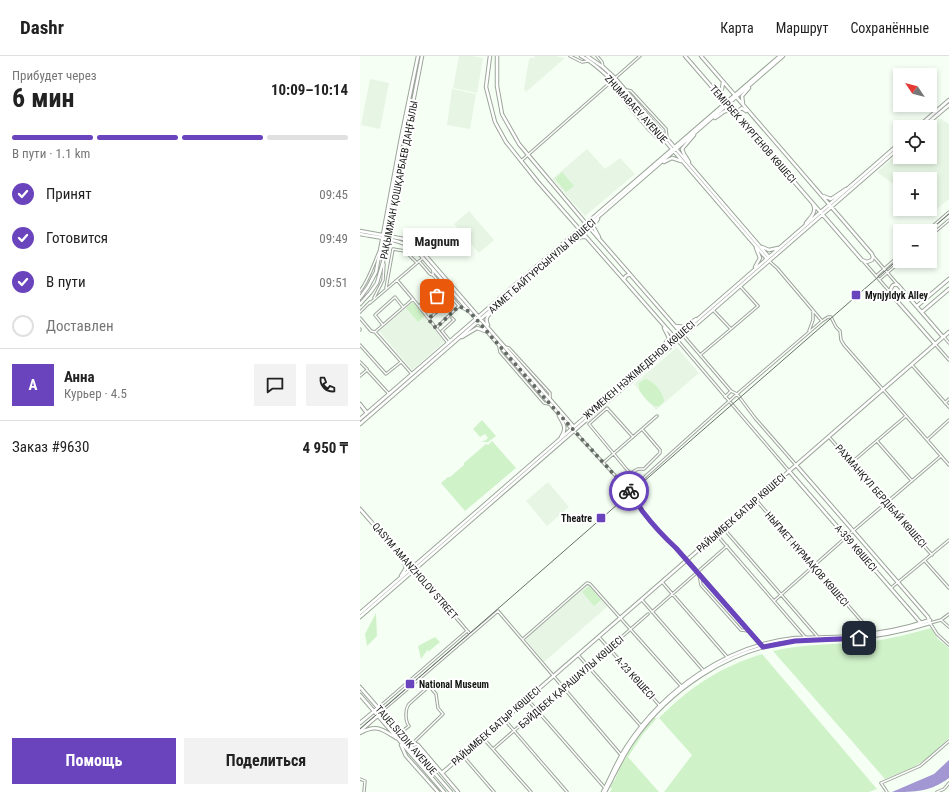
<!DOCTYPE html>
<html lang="ru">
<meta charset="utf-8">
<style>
body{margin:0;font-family:"Roboto Condensed",sans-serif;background:#f2f2f2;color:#222;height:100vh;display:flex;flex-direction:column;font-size:15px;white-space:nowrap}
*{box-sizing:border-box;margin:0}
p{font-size:13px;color:#767676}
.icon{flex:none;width:22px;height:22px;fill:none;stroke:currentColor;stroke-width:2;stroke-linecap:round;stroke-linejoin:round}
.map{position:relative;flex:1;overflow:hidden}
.drawer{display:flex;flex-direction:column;background:#fff;width:360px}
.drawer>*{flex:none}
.needle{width:26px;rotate:305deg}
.buttons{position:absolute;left:533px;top:12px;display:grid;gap:8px}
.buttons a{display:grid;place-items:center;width:44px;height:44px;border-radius:0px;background:#fff;box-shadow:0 2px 6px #0003;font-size:20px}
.pin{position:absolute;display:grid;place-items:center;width:34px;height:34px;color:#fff;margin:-17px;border-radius:8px;box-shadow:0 2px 6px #0006}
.courier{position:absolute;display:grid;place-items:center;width:40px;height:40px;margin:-20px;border:3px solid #6a44bc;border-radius:50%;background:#fff;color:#222;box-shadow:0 1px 5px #0007}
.bubble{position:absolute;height:28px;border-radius:0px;background:#fff;box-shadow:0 2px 6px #0003;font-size:13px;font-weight:700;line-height:28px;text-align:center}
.head em{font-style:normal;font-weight:700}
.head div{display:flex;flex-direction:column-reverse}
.head{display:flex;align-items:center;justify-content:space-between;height:68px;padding:0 12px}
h1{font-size:26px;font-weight:700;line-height:30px}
.bar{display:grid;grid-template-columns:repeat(4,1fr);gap:6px 4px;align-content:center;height:48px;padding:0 12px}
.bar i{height:5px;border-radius:3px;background:#e0e0e0}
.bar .selected{background:#6a44bc}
.bar p{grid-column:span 4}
.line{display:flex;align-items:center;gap:10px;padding:0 12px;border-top:1px solid #e0e0e0}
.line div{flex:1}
.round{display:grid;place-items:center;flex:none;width:42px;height:42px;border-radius:0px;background:#f2f2f2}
ol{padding:0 12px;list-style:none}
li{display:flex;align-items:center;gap:12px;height:44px}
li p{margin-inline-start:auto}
li .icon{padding:4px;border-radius:50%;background:#6a44bc;color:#fff;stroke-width:4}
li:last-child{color:#767676}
li i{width:22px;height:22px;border:2px solid #e0e0e0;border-radius:50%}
.button{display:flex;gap:8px;margin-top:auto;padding:8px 12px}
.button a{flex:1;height:46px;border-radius:0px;background:#6a44bc;color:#fff;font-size:16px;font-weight:700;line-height:46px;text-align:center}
.button a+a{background:#f2f2f2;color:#222}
header{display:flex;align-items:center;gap:24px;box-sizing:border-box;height:56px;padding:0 20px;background:#fff;border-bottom:1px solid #e0e0e0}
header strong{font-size:19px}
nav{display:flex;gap:22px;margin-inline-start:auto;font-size:14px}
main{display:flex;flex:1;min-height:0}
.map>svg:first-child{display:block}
.built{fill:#e7f6e4}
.green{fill:#d0f2c9}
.water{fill:#a397d3}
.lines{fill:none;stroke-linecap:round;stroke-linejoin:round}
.street-casing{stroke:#9da69b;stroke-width:3.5}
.secondary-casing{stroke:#9da69b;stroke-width:4.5}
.street{stroke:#fff;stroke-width:1.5}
.secondary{stroke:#fff;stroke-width:2.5}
.tram{stroke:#696f69;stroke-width:1}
.done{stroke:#646a64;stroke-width:4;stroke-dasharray:0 7.2}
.route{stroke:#6a44bc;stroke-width:5}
.poi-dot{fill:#6a44bc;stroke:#fff;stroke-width:1.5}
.labels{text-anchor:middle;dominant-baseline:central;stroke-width:4;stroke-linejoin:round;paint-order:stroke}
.street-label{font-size:10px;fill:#161916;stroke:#fff}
.poi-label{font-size:10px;font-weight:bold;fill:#161916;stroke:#fff;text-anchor:start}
</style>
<header>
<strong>Dashr</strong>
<nav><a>Карта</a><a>Маршрут</a><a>Сохранённые</a></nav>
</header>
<main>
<section class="drawer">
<div class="head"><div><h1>6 мин</h1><p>Прибудет через</p></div><em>10:09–10:14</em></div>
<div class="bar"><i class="selected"></i><i class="selected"></i><i class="selected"></i><i></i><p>В пути · 1.1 km</p></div>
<ol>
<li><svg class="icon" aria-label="check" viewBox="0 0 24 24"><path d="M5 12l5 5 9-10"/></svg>Принят<p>09:45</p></li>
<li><svg class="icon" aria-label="check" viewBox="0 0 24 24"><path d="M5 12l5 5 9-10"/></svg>Готовится<p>09:49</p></li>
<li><svg class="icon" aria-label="check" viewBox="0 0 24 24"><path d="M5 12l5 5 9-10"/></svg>В пути<p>09:51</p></li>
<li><i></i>Доставлен</li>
</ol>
<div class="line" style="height:72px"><b class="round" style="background:#6a44bc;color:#fff">А</b><div><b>Анна</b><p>Курьер · 4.5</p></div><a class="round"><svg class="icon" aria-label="chat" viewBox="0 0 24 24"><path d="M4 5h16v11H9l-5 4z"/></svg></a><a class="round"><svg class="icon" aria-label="phone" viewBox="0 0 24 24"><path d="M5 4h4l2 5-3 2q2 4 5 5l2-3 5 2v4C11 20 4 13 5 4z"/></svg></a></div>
<div class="line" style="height:52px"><div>Заказ #9630</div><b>4 950 ₸</b></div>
<div class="button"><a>Помощь</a><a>Поделиться</a></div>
</section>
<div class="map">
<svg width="589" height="736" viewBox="0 0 589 736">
<rect width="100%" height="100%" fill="#f5fff4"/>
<path class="built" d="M99,0H112L123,2L117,37L93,32Z
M175,0H195L205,2L166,36L164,33L169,3L171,2H174Z
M10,23L29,27L20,73L1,69Z
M92,33L116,38L110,73L87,69Z
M579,62L589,68V143L572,157L566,153H570V123H540V133L517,116L540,96V101H570V71H568Z
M227,93L245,113L260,102L275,118L225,160L192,123Z
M109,155L134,184L119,197L94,168Z
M53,246L85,285L52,314L19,275Z
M317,291L339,317L296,354L274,328Z
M188,426L209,451L187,470L166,445Z
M228,528L248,550L184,606L165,583Z"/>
<path class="green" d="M202,116L214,130L206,136L195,123Z
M53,246L65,260L58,266L46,252Z
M285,323C293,324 304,337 304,345C296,359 284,341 279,334V327Z
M122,364L136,380L128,386H123L122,385H124L128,382L125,378L120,381L113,373Z
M132,385L156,412L105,455L81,427L88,421H90L104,409V407L126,388L128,389Z
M229,530L241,544L234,550L222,536Z
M16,557L17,580L7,590L5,578Z
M571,572L578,583L589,592V682L568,702L552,712L525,723L413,595C446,587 475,589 508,586C529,583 550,578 571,572Z
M75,581L80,586L68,596V593L66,596L65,595L66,596L61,603L58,590Z
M402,598L517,733L509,736H304L332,699L299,662C330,631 360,611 402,598Z
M294,662H297L283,678L268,701L299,736H250L252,733L250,731L253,725H254C257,720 258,715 260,710C269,693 281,676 294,662Z"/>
<path class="water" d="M589,704V722C570,736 556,736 532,736L574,718Z"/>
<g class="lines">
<defs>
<path id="street" d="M210,0L222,6L228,5
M237,0L242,6L243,11
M254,23L280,0
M267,34L271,35L306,73L307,82
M262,37L265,46L290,75L297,82L305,85
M161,105L252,25
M567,175L589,156
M570,180L589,164
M513,200L538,229
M59,205L70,218L73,219
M409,205L417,212L462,265
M504,206L530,236
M73,214V219L99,250L108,255
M516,220L540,199
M520,223L541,205
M37,224L63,202
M26,232L33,193L45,195L57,207
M0,235C9,224 13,209 19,196
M14,242L23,224L24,208
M53,243L69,263
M10,247L37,224L53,243L15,276
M64,247L68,253L65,256
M59,250L73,239L77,240L84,249L69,263L88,287
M0,256L10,246
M0,262L11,275L15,276L52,318
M23,269L15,259L35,241L43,251
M76,272L99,250
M0,273V274
M371,273L398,250L380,230
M449,275L453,264V254
M323,279L371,335L365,341
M584,281L589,287
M90,285L82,275L94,264L92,262
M318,285L429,415
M575,288L589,304
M0,289L26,318L41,306
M139,291L140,296L184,347L189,348
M145,291L149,292L190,337V342
M340,299L371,273L353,254
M0,306L7,313
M552,309L589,351
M0,320L7,314L29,338
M371,335L377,338L462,265L468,261H471L476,271L480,275L481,284L484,289L589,409
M585,347L589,343
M214,375L274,440C285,466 309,484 327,504
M273,381L247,352L229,368L268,415L271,417L278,413H284L300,397V394L282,373
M469,381L572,499
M567,384L589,364
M517,385L552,425
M244,406L297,360
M492,406L546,360
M269,435L377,338L395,362L436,409
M274,440L280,426
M396,444L512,577
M364,473L457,580
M357,479L445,581
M565,505L589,532
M55,514L110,578
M339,519L341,529L381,574L389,575
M302,526L368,602
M531,532L589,484
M282,544L343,614
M414,545L493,475L581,400
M292,556L367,490
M581,564L589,558
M589,571L581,564L570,567L577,578L589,589
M239,581L300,650
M163,583L227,527L230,528L322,631
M218,599L281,670
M167,643L245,732
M18,652L107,575
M22,656L23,654L138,555L261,699
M144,663L207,736
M40,677L49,670C45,665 45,653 49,648L67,632L70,631L76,638L78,652L83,658L54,686
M123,682L171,736
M133,693L288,558
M103,700L134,736
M0,723L5,725L4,736
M527,736L521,727L560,710L589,685
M577,736L584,733L589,727"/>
<path id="secondary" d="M130,0L126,31L135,66L146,86L178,126L315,282
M137,0V30L142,58L159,88L228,170L322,278
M221,0C236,8 250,22 262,35L407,203
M227,0L243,11L255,22L409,201
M325,0L502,204L507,206L512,204L513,201L512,198L341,0
M355,34L362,33L363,26
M383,48L382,40L389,32
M355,62C362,58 364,52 373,56
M381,63L378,57V55L382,52L386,55
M558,71L589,44
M563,71L589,49
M304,106L312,102L321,105
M329,106L324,98L322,93L334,79
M463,140L471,143L486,133
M238,163L233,170L239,181
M446,167C451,161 457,156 453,148
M0,175L44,183L59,192L214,371
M0,178C18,182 43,183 57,195L212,373
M208,189L221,181H226
M402,191L409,194L418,192
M395,211L400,202L396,192
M264,223L266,220L270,218
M0,242L8,231L16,216L41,82L58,0
M0,248L10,237L17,227L23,206L32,164L44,93L62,0
M557,250L589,223
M562,256L589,233
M128,269C123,260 132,257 137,251
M316,270L324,271L336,263
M102,281L117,272L125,275
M575,288L531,238C530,232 532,227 538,229L583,281
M302,292L309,282L304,272
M0,348L7,357
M199,360C204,368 207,373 201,381
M0,363L420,0
M0,368L423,0
M429,415L561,567
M0,453L52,512
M327,504L401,589
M41,520L46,512L43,503
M0,557L540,87
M0,561L540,91
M0,631L91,736
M0,639L84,736
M0,667L18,652
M0,675L22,656
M0,677C16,668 22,673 36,682
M44,682L58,689L98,736
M41,689L46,700L78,736
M82,717L589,276
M243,736C251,721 257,705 267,690C304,634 367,589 435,582C453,581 472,582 490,580C517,578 544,573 570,564
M245,736C254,719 262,701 273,685C309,633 369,593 433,585C450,583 467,584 484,583C513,581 542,576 570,567L568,561L436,409"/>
</defs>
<use href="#street" class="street-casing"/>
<use href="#secondary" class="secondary-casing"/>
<use href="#street" class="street"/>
<use href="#secondary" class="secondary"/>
<path class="tram" d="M569,175L589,158
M0,673L540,202"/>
</g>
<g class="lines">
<path class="done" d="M77,240L84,249L68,263L76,272L99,250L110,256L190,348L269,435"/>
<path class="route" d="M269,435C275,441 278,449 283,456C293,469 304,481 316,492L403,591L435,585L499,582"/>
</g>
<g class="poi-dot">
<rect x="491" y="234" width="10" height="10" rx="2"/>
<rect x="236" y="457" width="10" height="10" rx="2"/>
<rect x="45" y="623" width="10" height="10" rx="2"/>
</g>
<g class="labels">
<g class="street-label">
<text transform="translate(276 53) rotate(48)">ZHUMABAEV AVENUE</text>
<text transform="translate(393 78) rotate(49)">ТЕМІРБЕК ЖҮРГЕНОВ КӨШЕСІ</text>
<text transform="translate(39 124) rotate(-79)">РАҚЫМЖАН ҚОШҚАРБАЕВ ДАҢҒЫЛЫ</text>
<text transform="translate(182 210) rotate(-41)">АХМЕТ БАЙТҰРСЫНҰЛЫ КӨШЕСІ</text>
<text transform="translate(279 314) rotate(-41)">ЖҰМЕКЕН НӘЖІМЕДЕНОВ КӨШЕСІ</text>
<text transform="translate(521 440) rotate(49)">РАХМАНҚҰЛ БЕРДІБАЙ КӨШЕСІ</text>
<text transform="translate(381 457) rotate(-41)">РАЙЫМБЕК БАТЫР КӨШЕСІ</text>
<text transform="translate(496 492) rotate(49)">А-359 КӨШЕСІ</text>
<text transform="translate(447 503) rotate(49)">НЫҒМЕТ НҰРМАҚОВ КӨШЕСІ</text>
<text transform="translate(55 515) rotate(49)">QASYM AMANZHOLOV STREET</text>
<text transform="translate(275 622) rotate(48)">А-23 КӨШЕСІ</text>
<text transform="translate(211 626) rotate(-41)">БӘЙДІБЕК ҚАРАШАҰЛЫ КӨШЕСІ</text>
<text transform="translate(136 670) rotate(-41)">РАЙЫМБЕК БАТЫР КӨШЕСІ</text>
<text transform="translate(46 684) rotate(49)">TAUELSIZDIK AVENUE</text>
</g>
<g class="poi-label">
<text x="505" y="239">Mynjyldyk Alley</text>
<text x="232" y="462" text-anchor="end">Theatre</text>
<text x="59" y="628">National Museum</text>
</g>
</g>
</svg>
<div class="buttons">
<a><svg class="needle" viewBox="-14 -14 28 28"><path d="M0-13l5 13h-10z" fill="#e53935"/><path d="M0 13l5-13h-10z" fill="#767676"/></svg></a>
<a><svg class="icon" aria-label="locate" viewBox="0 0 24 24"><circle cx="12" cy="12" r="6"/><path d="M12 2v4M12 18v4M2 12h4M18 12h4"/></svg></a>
<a>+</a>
<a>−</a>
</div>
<div class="pin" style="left:77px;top:240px;background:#ea580c"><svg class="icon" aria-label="bag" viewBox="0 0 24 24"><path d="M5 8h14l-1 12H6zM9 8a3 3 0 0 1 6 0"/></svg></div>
<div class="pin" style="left:499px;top:582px;background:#1f2937"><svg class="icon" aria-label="home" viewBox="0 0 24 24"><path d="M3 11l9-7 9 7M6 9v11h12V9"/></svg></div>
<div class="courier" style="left:269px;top:435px"><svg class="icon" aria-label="bike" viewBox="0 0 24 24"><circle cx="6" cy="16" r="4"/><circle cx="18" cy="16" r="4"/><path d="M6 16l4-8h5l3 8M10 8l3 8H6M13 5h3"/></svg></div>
<div class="bubble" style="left:43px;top:172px;width:68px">Magnum</div>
</div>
</main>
